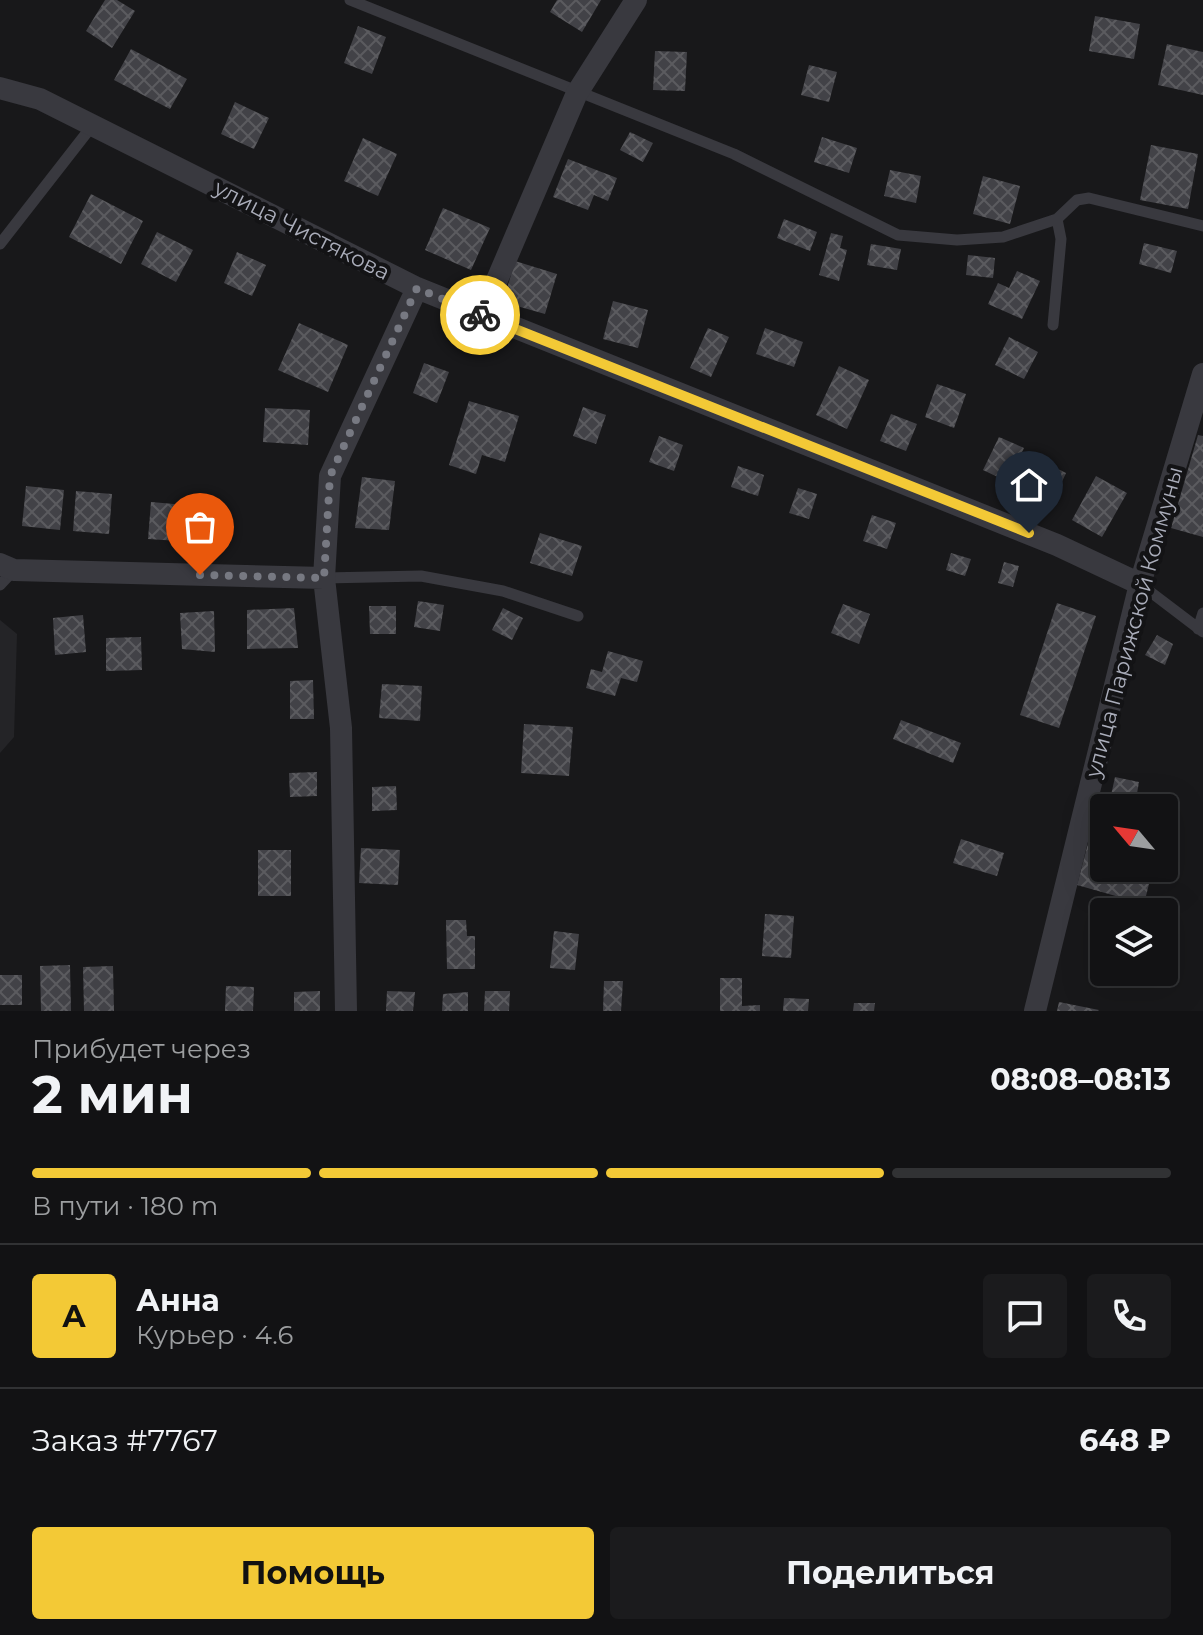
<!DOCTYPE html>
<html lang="ru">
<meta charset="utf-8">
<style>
body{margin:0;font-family:Montserrat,sans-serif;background:#1b1b1d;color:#f1f3f6;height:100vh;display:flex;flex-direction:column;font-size:30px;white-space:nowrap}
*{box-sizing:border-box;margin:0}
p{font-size:26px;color:#9c9ea0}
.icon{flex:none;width:44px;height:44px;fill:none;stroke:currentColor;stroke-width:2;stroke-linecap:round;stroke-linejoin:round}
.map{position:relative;height:1011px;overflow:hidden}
.sheet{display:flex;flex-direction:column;background:#121214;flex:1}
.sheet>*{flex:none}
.needle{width:52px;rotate:299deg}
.fabs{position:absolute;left:1090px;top:794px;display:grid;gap:16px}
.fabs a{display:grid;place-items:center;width:88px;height:88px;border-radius:8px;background:#121214;box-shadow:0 8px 32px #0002,0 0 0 2px #313234;font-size:40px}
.pin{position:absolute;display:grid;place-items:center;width:68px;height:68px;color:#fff;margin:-82px -34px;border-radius:50% 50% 50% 0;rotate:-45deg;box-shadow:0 0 8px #0007}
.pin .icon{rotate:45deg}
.courier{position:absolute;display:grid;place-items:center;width:80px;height:80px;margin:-40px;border:6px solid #f3c936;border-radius:50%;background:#fff;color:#222;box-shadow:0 2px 10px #0007}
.head em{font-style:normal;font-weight:700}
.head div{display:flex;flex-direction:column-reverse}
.head{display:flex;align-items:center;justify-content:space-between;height:136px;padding:0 32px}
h1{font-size:52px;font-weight:700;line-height:60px}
.bar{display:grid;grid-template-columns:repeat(4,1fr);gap:12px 8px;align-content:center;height:96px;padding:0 32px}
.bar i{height:10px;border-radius:6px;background:#313234}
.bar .selected{background:#f3c936}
.bar p{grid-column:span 4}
.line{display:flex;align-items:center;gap:20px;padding:0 32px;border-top:2px solid #313234}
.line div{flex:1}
.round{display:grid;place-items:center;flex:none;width:84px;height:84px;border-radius:8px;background:#1b1b1d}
.button{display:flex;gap:16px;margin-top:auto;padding:16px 32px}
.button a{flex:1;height:92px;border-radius:8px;background:#f3c936;color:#111;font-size:32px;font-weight:700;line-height:92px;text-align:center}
.button a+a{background:#1b1b1d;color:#f1f3f6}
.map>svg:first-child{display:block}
.built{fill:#242427}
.building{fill:url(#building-cross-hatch)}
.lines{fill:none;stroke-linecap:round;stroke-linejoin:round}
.lane{stroke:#39393f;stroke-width:11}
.street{stroke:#39393f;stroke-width:22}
.done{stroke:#777982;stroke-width:8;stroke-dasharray:0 14.4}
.route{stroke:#f3c936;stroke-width:10}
.labels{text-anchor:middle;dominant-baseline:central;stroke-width:8;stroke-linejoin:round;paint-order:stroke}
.street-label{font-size:22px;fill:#aaadba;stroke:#131315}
</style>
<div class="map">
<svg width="1203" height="1011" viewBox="0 0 1203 1011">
<defs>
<pattern id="building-cross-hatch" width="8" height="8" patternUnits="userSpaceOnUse" patternTransform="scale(2)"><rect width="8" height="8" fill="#424247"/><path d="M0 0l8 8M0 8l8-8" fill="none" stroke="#5b5b5f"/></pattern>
</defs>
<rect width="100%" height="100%" fill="#18181a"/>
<path class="built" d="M0,620L17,634L14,737L0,753Z"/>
<path class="building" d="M105,0H117L135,11L112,48L86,31Z
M557,0H601L582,32L550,12Z
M1095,16L1140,24L1134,59L1089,51Z
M358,26L386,37L372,74L344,63Z
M1167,44L1203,52V95L1158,85Z
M131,49L187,79L170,109L114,80Z
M655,51L687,52L685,91L653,90Z
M809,65L837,72L829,102L801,95Z
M235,102L269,118L254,149L221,134Z
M630,132L653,143L643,162L620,150Z
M822,137L857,148L849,173L814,162Z
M363,138L397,154L378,196L344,181Z
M1151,145L1198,154L1188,209L1140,200Z
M568,159L617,178L608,201L594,195L588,210L553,197Z
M890,170L921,176L916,203L884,196Z
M983,176L1020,186L1010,224L973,214Z
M91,194L143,221L121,264L69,237Z
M443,208L490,228L471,270L425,250Z
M784,219L817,232L810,251L777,238Z
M157,232L193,250L176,282L141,264Z
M831,233L843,236L840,248L847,250L839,281L819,275Z
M1144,243L1177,251L1171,273L1139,264Z
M871,244L901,249L897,270L867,265Z
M237,252L266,265L252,296L224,283Z
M968,255L995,258L993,278L966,275Z
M515,261L557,274L545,314L503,302Z
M1017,271L1040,281L1022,319L988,304L998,283L1009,288Z
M613,301L648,310L638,348L603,339Z
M299,323L348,345L328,392L278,370Z
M708,328L729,337L711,377L690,368Z
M765,328L803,342L794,367L756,354Z
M1009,337L1038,352L1024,379L995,365Z
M424,363L449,372L437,403L413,393Z
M839,366L869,380L847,429L816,415Z
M937,384L966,394L954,428L925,417Z
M469,401L519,416L505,462L482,455L476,474L449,465Z
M583,407L606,415L596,444L573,436Z
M265,408L310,410L308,445L263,442Z
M891,414L917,424L906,451L880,441Z
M1198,435L1203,436V537L1171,528Z
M659,436L683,445L674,471L649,462Z
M999,437L1024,448L1008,482L983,470Z
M1042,461L1066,473L1049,510L1024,498Z
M738,466L764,475L758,496L731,487Z
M1096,476L1127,493L1102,537L1072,520Z
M362,477L395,481L389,530L355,528Z
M26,486L64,490L60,530L22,526Z
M798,488L817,494L809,519L789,513Z
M76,491L112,494L109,534L73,531Z
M151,502L197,506L194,542L148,539Z
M872,515L896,523L887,549L863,541Z
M540,533L582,546L572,576L530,563Z
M951,553L971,559L965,576L946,570Z
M1004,562L1019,566L1013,587L998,583Z
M418,601L444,605L440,631L414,627Z
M1057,603L1096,616L1059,728L1020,715Z
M843,604L870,614L859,644L831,633Z
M369,606H396V634H370Z
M294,608L298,648L247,649V610Z
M503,608L523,618L512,640L492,630Z
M214,611L215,652L182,649L180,613Z
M83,615L86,652L55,655L53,618Z
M1157,635L1173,644L1165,665L1145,655Z
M141,637L142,670L106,671V638Z
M608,651L643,661L637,682L621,678L615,696L586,688L591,669L602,672Z
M313,680L314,719H290V681Z
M382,684L422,686L420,721L379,718Z
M901,720L961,743L953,763L893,739Z
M524,724L573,727L569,776L521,773Z
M317,772V796L290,797L289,773Z
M1115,777L1139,782L1135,805L1110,800Z
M396,786L397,810L372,811V787Z
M1091,832L1104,835V868H1153L1144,904L1077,885Z
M961,839L1004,853L997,876L953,863Z
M361,848L400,850L398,885L359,883Z
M258,850H291V896H258Z
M765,914L794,916L791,958L762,956Z
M446,920H466L467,936H475V969H447Z
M554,931L579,934L575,970L550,968Z
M70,965L71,1011H41L40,966Z
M113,966L114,1011H84L83,967Z
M0,975H22V1005H0Z
M720,978H742V1006L760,1005V1011H720Z
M604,981H623L621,1011H603Z
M226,986L254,987L253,1011H225Z
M320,991V1011H294V992Z
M387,991L415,992L413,1011H386Z
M485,991H510L509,1011H484Z
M468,992V1011H442L443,994Z
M784,998L809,999L808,1011H783Z
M1059,1002L1099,1010L1098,1011H1057Z
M854,1003H875L874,1011H853Z"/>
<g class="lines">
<path class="lane" d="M350,0L734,154L898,235L957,240L1003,237L1057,219L1077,200L1089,198L1203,226
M0,244L92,126
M1053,325L1061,239L1057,219
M324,578L421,576L503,591L578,616
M1140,584L1203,632
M0,585L14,570
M1198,629L1203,613"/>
<path class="street" d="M0,88L40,99L417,288L1057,545L1140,584
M482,315L577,93L636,0
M0,564L14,570L324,578
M346,1011L341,728L324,578L330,476L417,288
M1035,1011L1140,584L1203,374"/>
</g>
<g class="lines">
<path class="done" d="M200,575L324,578L330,476L417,288L480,315"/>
<path class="route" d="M480,315L1029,533"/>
</g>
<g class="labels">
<g class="street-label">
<text transform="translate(302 230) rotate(27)">улица Чистякова</text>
<text transform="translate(1134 622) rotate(-75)">улица Парижской Коммуны</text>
</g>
</g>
</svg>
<div class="fabs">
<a><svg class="needle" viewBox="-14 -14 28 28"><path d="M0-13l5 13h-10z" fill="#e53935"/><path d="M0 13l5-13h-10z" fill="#9c9ea0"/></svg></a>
<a><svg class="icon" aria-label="layers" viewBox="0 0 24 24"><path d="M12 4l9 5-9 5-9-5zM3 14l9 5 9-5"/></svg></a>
</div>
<div class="pin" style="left:200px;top:575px;background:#ea580c"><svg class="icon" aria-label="bag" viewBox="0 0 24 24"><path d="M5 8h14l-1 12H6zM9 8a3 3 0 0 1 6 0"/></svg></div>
<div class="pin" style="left:1029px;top:533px;background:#1f2937"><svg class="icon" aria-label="home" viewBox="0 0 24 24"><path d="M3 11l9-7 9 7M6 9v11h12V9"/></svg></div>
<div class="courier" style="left:480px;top:315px"><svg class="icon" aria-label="bike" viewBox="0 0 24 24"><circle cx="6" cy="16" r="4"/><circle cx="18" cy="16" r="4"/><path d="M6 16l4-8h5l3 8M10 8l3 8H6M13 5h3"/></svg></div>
</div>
<section class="sheet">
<div class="head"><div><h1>2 мин</h1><p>Прибудет через</p></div><em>08:08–08:13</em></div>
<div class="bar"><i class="selected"></i><i class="selected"></i><i class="selected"></i><i></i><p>В пути · 180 m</p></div>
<div class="line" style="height:144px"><b class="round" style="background:#f3c936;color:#111">А</b><div><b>Анна</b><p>Курьер · 4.6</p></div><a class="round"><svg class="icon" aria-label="chat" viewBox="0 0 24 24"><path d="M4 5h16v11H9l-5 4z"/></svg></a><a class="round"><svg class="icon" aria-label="phone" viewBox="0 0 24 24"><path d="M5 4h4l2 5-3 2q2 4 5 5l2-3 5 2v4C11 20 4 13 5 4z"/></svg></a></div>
<div class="line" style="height:104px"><div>Заказ #7767</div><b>648 ₽</b></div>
<div class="button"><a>Помощь</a><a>Поделиться</a></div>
</section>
